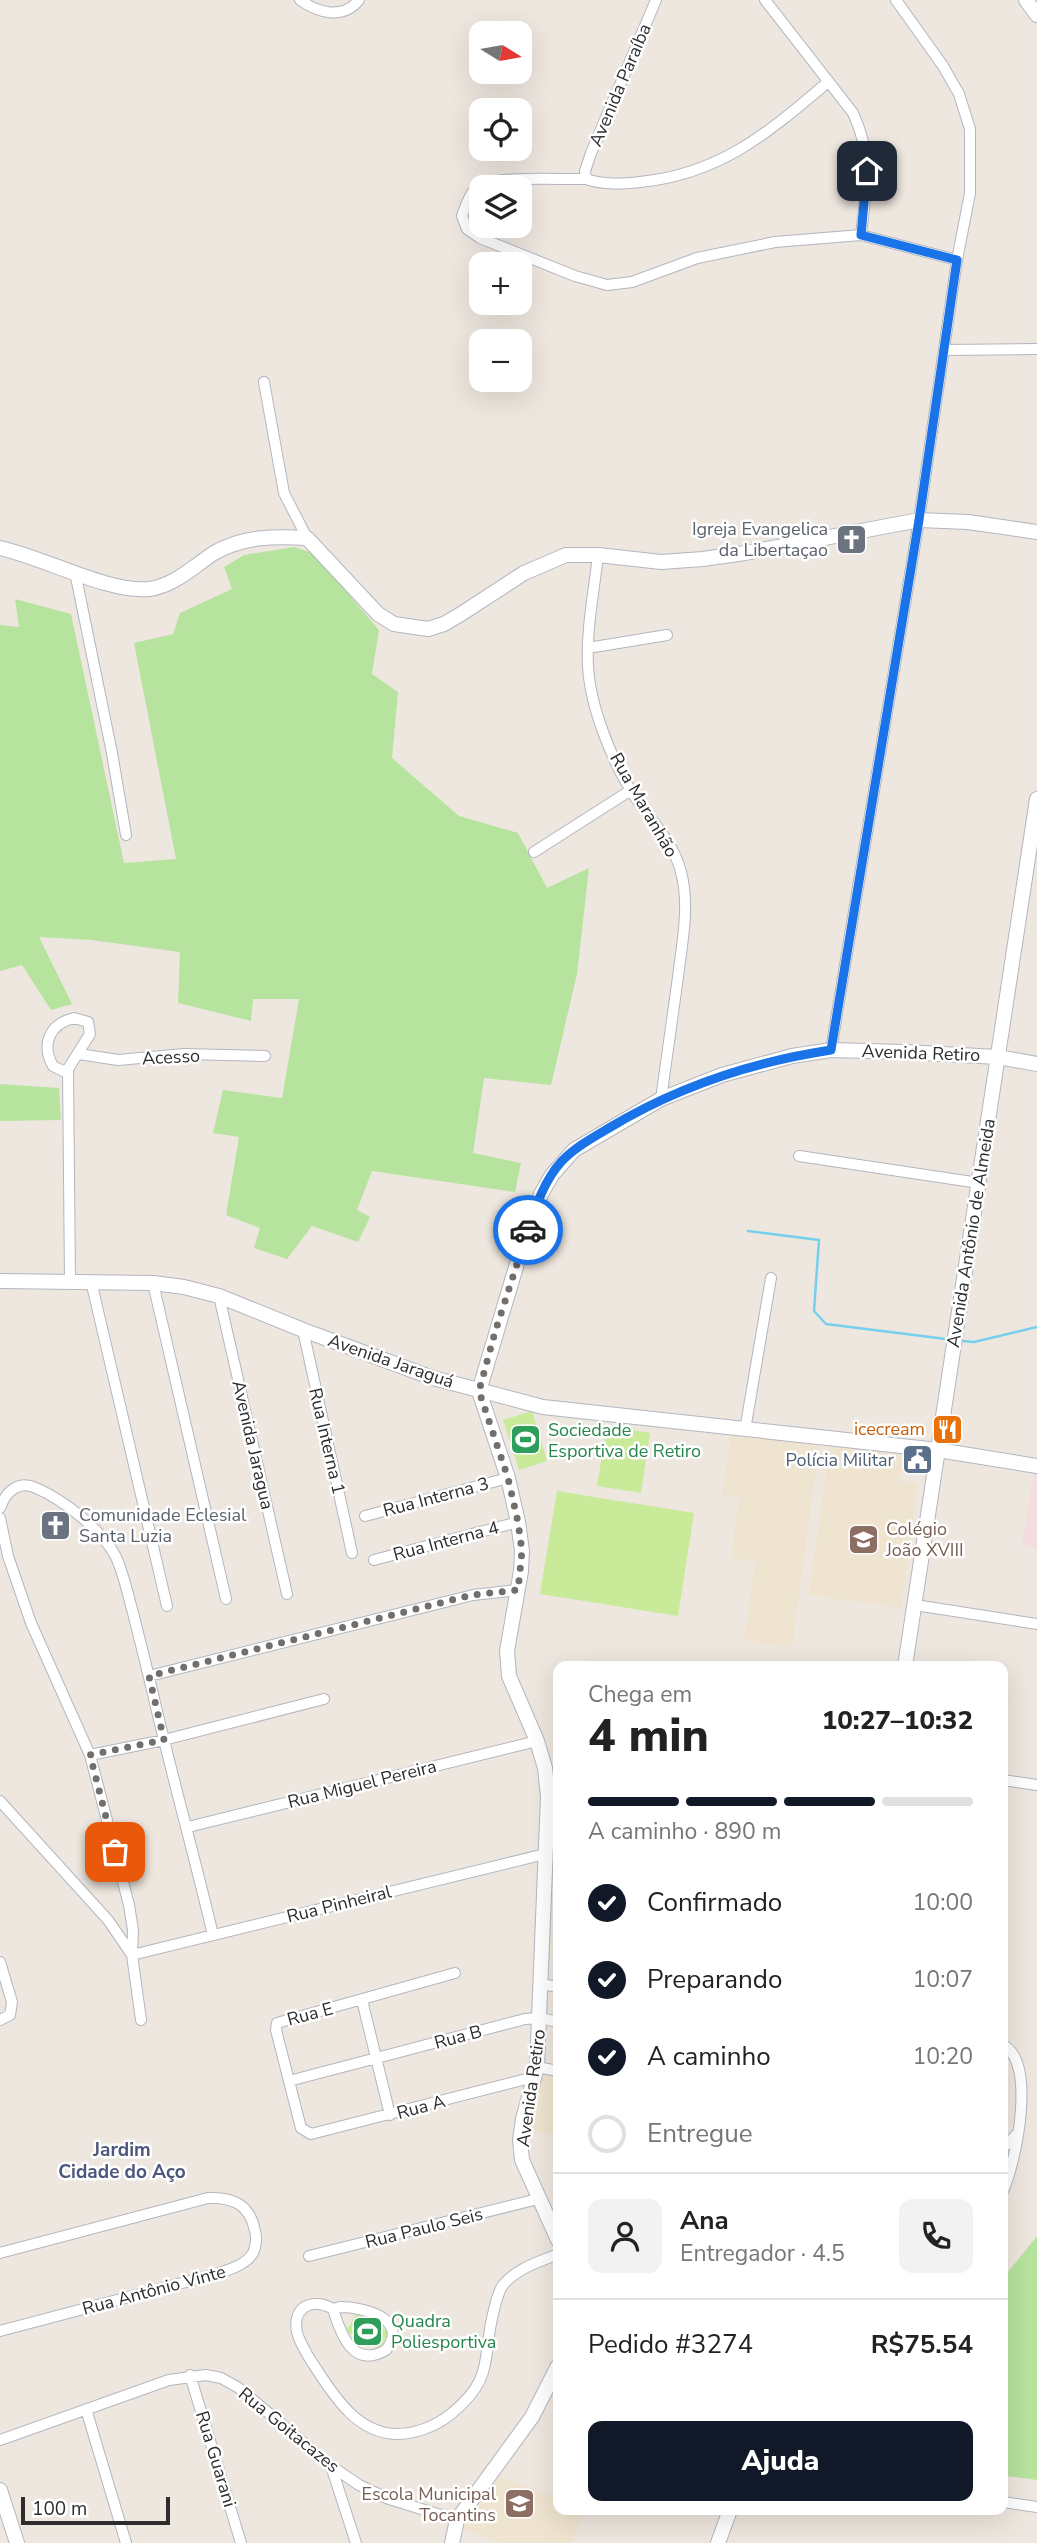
<!DOCTYPE html>
<html lang="pt">
<meta charset="utf-8">
<style>
body{margin:0;font-family:"Nunito Sans",sans-serif;background:#f2f2f2;color:#222;height:100vh;display:flex;flex-direction:column;font-size:26px;white-space:nowrap}
*{box-sizing:border-box;margin:0}
p{font-size:23px;color:#767676}
.icon{flex:none;width:38px;height:38px;fill:none;stroke:currentColor;stroke-width:2;stroke-linecap:round;stroke-linejoin:round}
.map{position:relative;flex:1;overflow:hidden}
.details{position:absolute;left:553px;top:1661px;width:455px;height:854px;display:flex;flex-direction:column;background:#fff;border-radius:14px;box-shadow:0 7px 28px #0002}
.details>*{flex:none}
.needle{width:46px;rotate:101deg}
.buttons{position:absolute;left:469px;top:21px;display:grid;gap:14px}
.buttons a{display:grid;place-items:center;width:63px;height:63px;border-radius:14px;background:#fff;box-shadow:0 7px 28px #0002;font-size:35px}
.scale{position:absolute;left:21px;bottom:18px;width:149px;box-sizing:border-box;padding-left:7px;border:4px solid #2d2d2d;border-top:0;font-size:19px;line-height:24px;white-space:nowrap;color:#2d2d2d;-webkit-text-stroke:5px #fff;paint-order:stroke}
.pin{position:absolute;display:grid;place-items:center;width:60px;height:60px;color:#fff;margin:-30px;border-radius:14px;box-shadow:0 4px 10px #0006}
.courier{position:absolute;display:grid;place-items:center;width:70px;height:70px;margin:-35px;border:5px solid #1a73e8;border-radius:50%;background:#fff;color:#222;box-shadow:0 2px 9px #0007}
.headline em{font-style:normal;font-weight:800}
.headline div{display:flex;flex-direction:column-reverse}
.headline{display:flex;align-items:center;justify-content:space-between;height:119px;padding:0 35px}
h1{font-size:46px;font-weight:800;line-height:52px}
.bar{display:grid;grid-template-columns:repeat(4,1fr);gap:10px 7px;align-content:center;height:84px;padding:0 35px}
.bar i{height:9px;border-radius:5px;background:#e0e0e0}
.bar .active{background:#111827}
.bar p{grid-column:span 4}
.line{display:flex;align-items:center;gap:18px;padding:0 35px;border-top:2px solid #e0e0e0}
.line div{flex:1}
.round{display:grid;place-items:center;flex:none;width:74px;height:74px;border-radius:14px;background:#f2f2f2}
ol{padding:0 35px;list-style:none}
li{display:flex;align-items:center;gap:21px;height:77px}
li p{margin-inline-start:auto}
li .icon{padding:7px;border-radius:50%;background:#111827;color:#fff;stroke-width:4}
li:last-child{color:#767676}
li i{width:38px;height:38px;border:4px solid #e0e0e0;border-radius:50%}
.primary-button{display:flex;gap:14px;margin-top:auto;padding:14px 35px}
.primary-button a{flex:1;height:80px;border-radius:14px;background:#111827;color:#fff;font-size:28px;font-weight:800;line-height:80px;text-align:center}
.map>svg:first-child{display:block}
.education{fill:#efe4cf}
.medical{fill:#f4dddf}
.green{fill:#b6e39d}
.pitch{fill:#c8ea99}
.lines{fill:none;stroke-linecap:round;stroke-linejoin:round}
.stream{stroke:#75cfee;stroke-width:2.5}
.street-casing{stroke:#b3b6c0;stroke-width:12}
.secondary-casing{stroke:#b3b6c0;stroke-width:16}
.street{stroke:#fff;stroke-width:10}
.secondary{stroke:#fff;stroke-width:14}
.done{stroke:#716e6b;stroke-width:7;stroke-dasharray:0 12.6}
.route{stroke:#1a73e8;stroke-width:9}
.labels{text-anchor:middle;dominant-baseline:central;stroke-width:5;stroke-linejoin:round;paint-order:stroke}
.street-label{font-size:18px;fill:#2d2d2d;stroke:#fff}
.worship-label{font-size:18px;fill:#5b616d;stroke:#fff;text-anchor:end}
.food-label{font-size:18px;fill:#c56008;stroke:#fff;text-anchor:end}
.leisure-label{font-size:18px;fill:#27864d;stroke:#fff;text-anchor:start}
.service-label{font-size:18px;fill:#4e5e75;stroke:#fff;text-anchor:end}
.education-label{font-size:18px;fill:#785e54;stroke:#fff;text-anchor:start}
.neighbourhood-label{font-size:19px;font-weight:bold;fill:#4d567d;stroke:#fff}
</style>
<div class="map">
<svg width="1037" height="2543" viewBox="0 0 1037 2543">
<rect width="100%" height="100%" fill="#eee7df"/>
<path class="education" d="M731,1434L819,1446L792,1647L744,1641L755,1561L731,1558L739,1498L722,1496Z
M830,1444L903,1454L899,1481L918,1483L901,1608L809,1595Z
M539,2074L558,2076V2135L531,2132Z
M497,2476L558,2498V2510H585L572,2543H501L462,2529Z"/>
<path class="medical" d="M1034,1472L1037,1473V1548L1022,1546Z"/>
<path class="green" d="M294,547L313,553L379,630L372,674L398,692L392,758L459,816L518,833L547,888L589,868L577,974L551,1085L484,1078L473,1153L521,1163L515,1192L372,1171L357,1210L370,1217L358,1242L312,1226L287,1259L254,1248L260,1228L226,1215L239,1137L213,1133L223,1090L282,1098L299,999H253L251,1021L178,1003L180,952L91,940L39,937L72,1004L51,1010L22,965L0,971V625L19,627L15,599L71,614L124,863L176,859L134,643L173,634L180,613L232,589L224,567L244,555Z
M0,1084L59,1088L61,1120L0,1121Z
M1037,2236V2480L1007,2476L1003,2469V2278Z"/>
<path class="pitch" d="M532,1411L547,1461L519,1470L503,1420Z
M607,1426L650,1433L641,1493L597,1486Z
M557,1491L694,1513L678,1616L540,1594Z
M357,2313L389,2332L379,2349L346,2331Z"/>
<g class="lines">
<path class="stream" d="M748,1231L819,1240L814,1311L826,1324L946,1339
M963,1341L974,1342L1037,1327"/>
<defs>
<path id="street" d="M300,0C318,13 343,20 359,0
M656,0L591,153L585,171L586,179C604,185 622,184 640,182C721,174 769,132 828,82
M765,0L853,113C874,159 866,187 861,235
M586,179C564,180 492,175 477,187C470,193 465,207 462,216L467,229L480,238L575,276L607,285L632,282L697,258L775,242L861,235L957,260
M944,350L1037,349
M264,382L284,493L307,538
M598,555C594,592 586,630 588,666C590,706 611,758 631,791C648,818 673,840 681,872C690,906 682,943 678,977C672,1018 667,1058 661,1099
M75,572L112,753L126,835
M588,648L667,635
M534,852L631,790
M74,1018L88,1022L90,1034L68,1069L63,1071L53,1066C41,1045 49,1024 74,1018Z
M831,1050L919,520L957,260L970,193V129L959,94L943,66L896,0
M79,1054L118,1060L184,1054L265,1056
M68,1069L70,1281
M799,1156L979,1183
M91,1281L167,1606
M153,1283L226,1599
M219,1296L287,1594
M303,1330L352,1553
M745,1430L771,1278
M0,1508C6,1491 19,1480 36,1488C64,1500 102,1530 116,1557C124,1575 128,1595 133,1613C141,1645 149,1676 156,1707C174,1783 195,1859 213,1935
M365,1516L508,1478
M0,1518L8,1556L31,1623L90,1755L129,1905L133,1930L132,1955L141,2020
M374,1560L518,1522
M915,1605L1037,1624
M149,1676L473,1595L518,1590
M90,1755L164,1740L324,1699
M1003,1780L1037,1785
M0,1801L108,1920L132,1955
M188,1827L537,1741
M132,1955L545,1854
M0,1962L12,2002L10,2015L0,2020
M455,1973L277,2023L276,2030L301,2128L311,2134L534,2077
M541,1984L558,1987
M362,2000L390,2115
M1003,2045C1037,2062 1016,2162 1003,2191
M537,2067L558,2071
M289,2081L525,2019L540,2018L558,2022
M1003,2148L1018,2133
M0,2253L208,2198C234,2197 250,2205 255,2231C257,2237 256,2247 253,2253C246,2265 228,2270 216,2274L0,2331
M309,2256L538,2199
M340,2307C364,2307 410,2319 386,2350C353,2369 341,2335 333,2309Z
M333,2309C312,2297 292,2307 297,2332C300,2345 310,2359 317,2370C336,2399 358,2433 397,2434C416,2434 436,2426 451,2414C496,2377 481,2359 494,2310C496,2301 498,2292 503,2285C517,2268 539,2262 558,2254
M190,2375L241,2543
M86,2409L126,2543
M0,2440L169,2380L206,2375L221,2378L239,2388L331,2466L359,2485L389,2499L457,2520
M331,2466L356,2543
M1003,2502L1037,2507"/>
<path id="secondary" d="M1026,0L1037,15
M0,548C43,557 108,593 149,589C174,586 194,566 214,553C243,536 275,536 307,538L378,614L394,624L428,629L444,624L461,614L524,573L566,555H598L661,562L703,559L745,553L919,520L968,522L1037,532
M0,1281L153,1283L184,1287L219,1296L303,1330L433,1378L543,1407L938,1450L1037,1466
M905,1666L1037,799
M558,2240L522,2160L520,2140L523,2119L537,2067L548,1796L545,1768L537,1741L509,1676L507,1651L521,1571L522,1551L518,1522L508,1478L479,1391L519,1257L541,1194L552,1175L574,1150L661,1099L722,1075L792,1056L831,1050L904,1052L998,1057L1037,1064
M0,2490L17,2543
M452,2543L457,2520L532,2417L558,2366
M718,2543L730,2510"/>
</defs>
<use href="#street" class="street-casing"/>
<use href="#secondary" class="secondary-casing"/>
<use href="#street" class="street"/>
<use href="#secondary" class="secondary"/>
</g>
<g class="lines">
<path class="done" d="M115,1852L90,1755L164,1740L149,1676L472,1595L518,1590L522,1551L518,1522L508,1478L479,1391L495,1332L528,1230"/>
<path class="route" d="M528,1230C536,1206 544,1181 561,1162C574,1148 592,1138 609,1128C677,1087 752,1062 831,1050L919,520L957,260L861,235L867,171"/>
</g>
<defs>
<symbol id="church-square" viewBox="-11 -11 22 22"><rect x="-9" y="-9" width="18" height="18" rx="4" fill="#6b7280" stroke="#fff"/><path d="M-1.2-6h2.4v3.5h3.3v2.4h-3.3V6h-2.4V-.1h-3.3v-2.4h3.3Z" fill="#fff"/></symbol>
<symbol id="restaurant-square" viewBox="-11 -11 22 22"><rect x="-9" y="-9" width="18" height="18" rx="4" fill="#e8710a" stroke="#fff"/><path d="M-5-6h1v4h1v-4h1v4h1v-4h1v5L-1.5 .5V6h-2V.5L-5-1ZM5-6V6H3V1.5H1.5Q1.5-4 5-6Z" fill="#fff"/></symbol>
<symbol id="stadium-square" viewBox="-11 -11 22 22"><rect x="-9" y="-9" width="18" height="18" rx="4" fill="#2e9e5b" stroke="#fff"/><path d="M0-5a6.5 5 0 1 0 0 10a6.5 5 0 1 0 0-10ZM-3.5-1.8h7v3.6h-7Z" fill="#fff"/></symbol>
<symbol id="civic-square" viewBox="-11 -11 22 22"><rect x="-9" y="-9" width="18" height="18" rx="4" fill="#5c6f8a" stroke="#fff"/><path d="M-.6-6.5H3V-4.5H.6V-3L4-1V1h2V6H-6V1h2V-1L-.6-3ZM-1.2 2.5V6h2.4V2.5Z" fill="#fff"/></symbol>
<symbol id="school-square" viewBox="-11 -11 22 22"><rect x="-9" y="-9" width="18" height="18" rx="4" fill="#8d6e63" stroke="#fff"/><path d="M0-5L7-2L0 1L-7-2ZM-4 1L0 2.5L4 1V4Q0 6-4 4Z" fill="#fff"/></symbol>
</defs>
<g fill-rule="evenodd">
<use href="#church-square" x="834" y="522" width="35" height="35"/>
<use href="#restaurant-square" x="930" y="1412" width="35" height="35"/>
<use href="#stadium-square" x="508" y="1422" width="35" height="35"/>
<use href="#civic-square" x="900" y="1442" width="35" height="35"/>
<use href="#church-square" x="38" y="1508" width="35" height="35"/>
<use href="#school-square" x="846" y="1522" width="35" height="35"/>
<use href="#stadium-square" x="350" y="2314" width="35" height="35"/>
<use href="#school-square" x="502" y="2486" width="35" height="35"/>
</g>
<g class="labels">
<g class="street-label">
<text transform="translate(620 85) rotate(-67)">Avenida Paraíba</text>
<text transform="translate(644 805) rotate(60)">Rua Maranhão</text>
<text transform="translate(921 1053) rotate(2)">Avenida Retiro</text>
<text transform="translate(171 1057) rotate(-3)">Acesso</text>
<text transform="translate(971 1233) rotate(-81)">Avenida Antônio de Almeida</text>
<text transform="translate(391 1361) rotate(19)">Avenida Jaraguá</text>
<text transform="translate(327 1441) rotate(77)">Rua Interna 1</text>
<text transform="translate(253 1445) rotate(77)">Avenida Jaragua</text>
<text transform="translate(436 1497) rotate(-15)">Rua Interna 3</text>
<text transform="translate(446 1541) rotate(-15)">Rua Interna 4</text>
<text transform="translate(362 1784) rotate(-14)">Rua Miguel Pereira</text>
<text transform="translate(339 1904) rotate(-14)">Rua Pinheiral</text>
<text transform="translate(310 2014) rotate(-15)">Rua E</text>
<text transform="translate(458 2037) rotate(-15)">Rua B</text>
<text transform="translate(531 2088) rotate(-82)">Avenida Retiro</text>
<text transform="translate(421 2107) rotate(-15)">Rua A</text>
<text transform="translate(424 2228) rotate(-14)">Rua Paulo Seis</text>
<text transform="translate(154 2290) rotate(-15)">Rua Antônio Vinte</text>
<text transform="translate(289 2430) rotate(39)">Rua Goitacazes</text>
<text transform="translate(216 2459) rotate(73)">Rua Guarani</text>
</g>
<g class="worship-label">
<text x="828" y="529">Igreja Evangelica<tspan x="828" dy="21">da Libertaçao</tspan></text>
<text x="79" y="1515" text-anchor="start">Comunidade Eclesial<tspan x="79" dy="21">Santa Luzia</tspan></text>
</g>
<g class="food-label">
<text x="925" y="1429">icecream</text>
</g>
<g class="leisure-label">
<text x="548" y="1430">Sociedade<tspan x="548" dy="21">Esportiva de Retiro</tspan></text>
<text x="391" y="2321">Quadra<tspan x="391" dy="21">Poliesportiva</tspan></text>
</g>
<g class="service-label">
<text x="894" y="1460">Polícia Militar</text>
</g>
<g class="education-label">
<text x="886" y="1529">Colégio<tspan x="886" dy="21">João XVIII</tspan></text>
<text x="496" y="2494" text-anchor="end">Escola Municipal<tspan x="496" dy="21">Tocantins</tspan></text>
</g>
<g class="neighbourhood-label">
<text x="122" y="2150">Jardim<tspan x="122" dy="22">Cidade do Aço</tspan></text>
</g>
</g>
</svg>
<div class="buttons">
<a><svg class="needle" viewBox="-14 -14 28 28"><path d="M0-13l5 13h-10z" fill="#e53935"/><path d="M0 13l5-13h-10z" fill="#767676"/></svg></a>
<a><svg class="icon" aria-label="locate" viewBox="0 0 24 24"><circle cx="12" cy="12" r="6"/><path d="M12 2v4M12 18v4M2 12h4M18 12h4"/></svg></a>
<a><svg class="icon" aria-label="layers" viewBox="0 0 24 24"><path d="M12 4l9 5-9 5-9-5zM3 14l9 5 9-5"/></svg></a>
<a>+</a>
<a>−</a>
</div>
<div class="scale">100 m</div>
<div class="pin" style="left:115px;top:1852px;background:#ea580c"><svg class="icon" aria-label="bag" viewBox="0 0 24 24"><path d="M5 8h14l-1 12H6zM9 8a3 3 0 0 1 6 0"/></svg></div>
<div class="pin" style="left:867px;top:171px;background:#1f2937"><svg class="icon" aria-label="home" viewBox="0 0 24 24"><path d="M3 11l9-7 9 7M6 9v11h12V9"/></svg></div>
<div class="courier" style="left:528px;top:1230px"><svg class="icon" aria-label="car" viewBox="0 0 24 24"><path d="M5 17H2v-5l4-1 3-4h7l3 4 3 1v5h-3M9 17h6M6 11h13"/><circle cx="7" cy="17" r="2"/><circle cx="17" cy="17" r="2"/></svg></div>
<section class="details">
<div class="headline"><div><h1>4 min</h1><p>Chega em</p></div><em>10:27–10:32</em></div>
<div class="bar"><i class="active"></i><i class="active"></i><i class="active"></i><i></i><p>A caminho · 890 m</p></div>
<ol>
<li><svg class="icon" aria-label="check" viewBox="0 0 24 24"><path d="M5 12l5 5 9-10"/></svg>Confirmado<p>10:00</p></li>
<li><svg class="icon" aria-label="check" viewBox="0 0 24 24"><path d="M5 12l5 5 9-10"/></svg>Preparando<p>10:07</p></li>
<li><svg class="icon" aria-label="check" viewBox="0 0 24 24"><path d="M5 12l5 5 9-10"/></svg>A caminho<p>10:20</p></li>
<li><i></i>Entregue</li>
</ol>
<div class="line" style="height:126px"><a class="round"><svg class="icon" aria-label="person" viewBox="0 0 24 24"><circle cx="12" cy="8" r="4"/><path d="M4 21q1-7 8-7t8 7"/></svg></a><div><b>Ana</b><p>Entregador · 4.5</p></div><a class="round"><svg class="icon" aria-label="phone" viewBox="0 0 24 24"><path d="M5 4h4l2 5-3 2q2 4 5 5l2-3 5 2v4C11 20 4 13 5 4z"/></svg></a></div>
<div class="line" style="height:91px"><div>Pedido #3274</div><b>R$75.54</b></div>
<div class="primary-button"><a>Ajuda</a></div>
</section>
</div>
